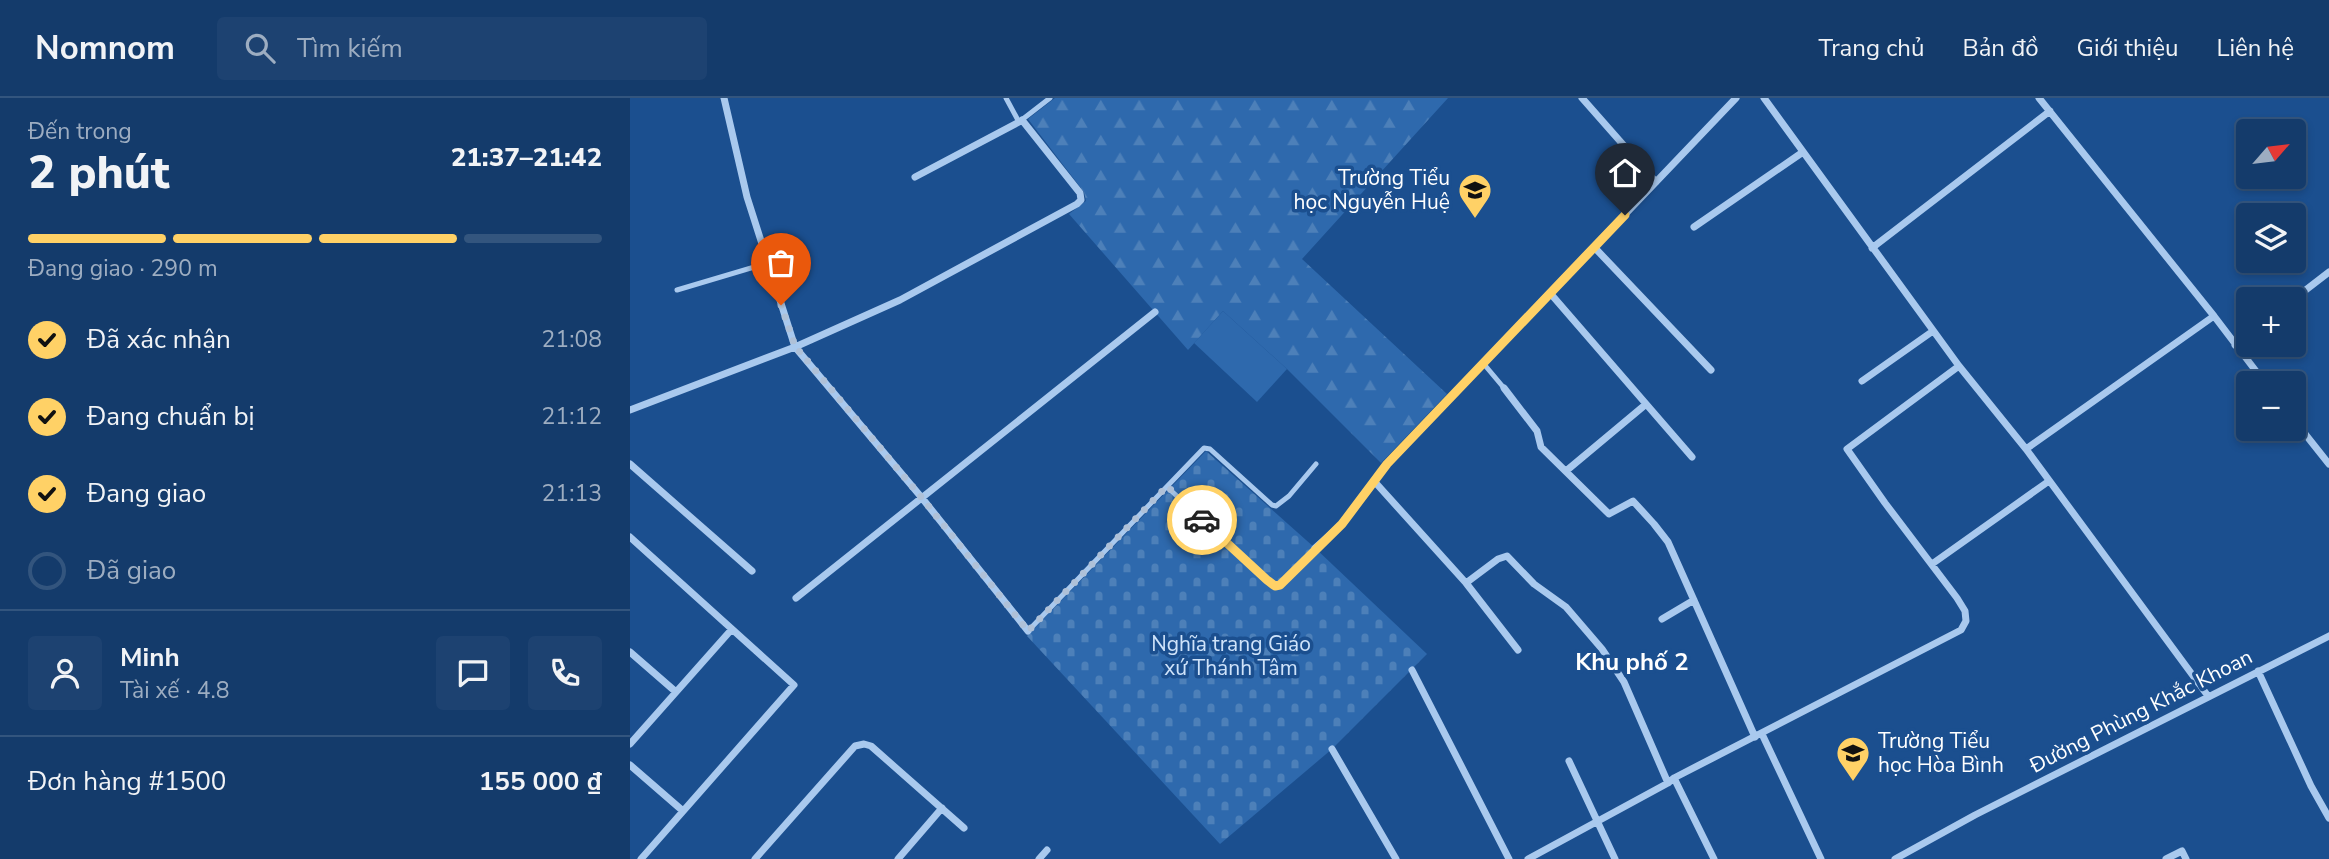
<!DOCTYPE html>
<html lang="vi">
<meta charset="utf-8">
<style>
body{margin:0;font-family:"Nunito Sans",sans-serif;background:#1d4271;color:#f1f3f6;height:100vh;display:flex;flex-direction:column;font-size:26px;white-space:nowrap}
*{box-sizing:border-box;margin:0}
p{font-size:23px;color:#9dadc1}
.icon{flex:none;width:38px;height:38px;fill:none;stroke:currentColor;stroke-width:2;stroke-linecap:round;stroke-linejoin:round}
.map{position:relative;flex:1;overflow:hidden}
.side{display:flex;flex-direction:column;background:#143b6b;width:630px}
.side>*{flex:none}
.needle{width:46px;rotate:62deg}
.tools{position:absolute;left:1606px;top:21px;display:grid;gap:14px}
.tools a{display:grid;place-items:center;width:70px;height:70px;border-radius:7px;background:#143b6b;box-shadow:0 4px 10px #0003,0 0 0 2px #33557e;font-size:35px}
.pin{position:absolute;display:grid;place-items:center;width:60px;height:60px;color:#fff;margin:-72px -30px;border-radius:50% 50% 50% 0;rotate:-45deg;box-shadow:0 0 7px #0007}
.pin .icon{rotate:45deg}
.courier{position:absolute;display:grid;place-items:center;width:70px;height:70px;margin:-35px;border:5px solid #ffd166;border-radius:50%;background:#fff;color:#222;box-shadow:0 2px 9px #0007}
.overview em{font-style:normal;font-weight:800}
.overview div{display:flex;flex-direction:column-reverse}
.overview{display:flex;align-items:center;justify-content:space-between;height:119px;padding:0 28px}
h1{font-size:46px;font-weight:800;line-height:52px}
.bar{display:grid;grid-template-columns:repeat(4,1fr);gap:10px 7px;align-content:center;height:84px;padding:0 28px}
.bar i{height:9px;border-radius:5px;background:#33557e}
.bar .current{background:#ffd166}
.bar p{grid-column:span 4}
.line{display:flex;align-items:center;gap:18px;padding:0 28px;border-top:2px solid #33557e}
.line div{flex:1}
.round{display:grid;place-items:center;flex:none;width:74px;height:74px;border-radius:7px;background:#1d4271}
ol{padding:0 28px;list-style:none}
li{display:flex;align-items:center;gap:21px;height:77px}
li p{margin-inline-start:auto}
li .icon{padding:7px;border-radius:50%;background:#ffd166;color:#111;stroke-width:4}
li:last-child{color:#9dadc1}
li i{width:38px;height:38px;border:4px solid #33557e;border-radius:50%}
header{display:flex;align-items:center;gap:42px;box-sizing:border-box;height:98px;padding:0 35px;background:#143b6b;border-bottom:2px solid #33557e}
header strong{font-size:33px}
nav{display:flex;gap:38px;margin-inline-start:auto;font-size:24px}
.search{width:490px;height:63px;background:#1d4271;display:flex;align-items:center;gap:18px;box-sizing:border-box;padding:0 24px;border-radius:7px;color:#9dadc1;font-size:26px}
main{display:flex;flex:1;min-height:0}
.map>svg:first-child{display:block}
.forest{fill:url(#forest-firs)}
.cemetery{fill:url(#cemetery-stones)}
.pitch{fill:#2e69ad}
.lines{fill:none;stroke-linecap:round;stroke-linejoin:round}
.lane{stroke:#a9c9ee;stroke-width:5}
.street{stroke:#a9c9ee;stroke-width:7}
.done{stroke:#afc1d8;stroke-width:7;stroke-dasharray:0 12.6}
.route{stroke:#ffd166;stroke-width:9}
.labels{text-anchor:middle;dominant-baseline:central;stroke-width:7;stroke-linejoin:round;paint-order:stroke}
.poi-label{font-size:21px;fill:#fff;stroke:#1b4f8f;text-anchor:end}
.park-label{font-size:21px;fill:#cfe3fa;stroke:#1b4f8f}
.street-label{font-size:21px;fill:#fff;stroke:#1b4f8f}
.quarter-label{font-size:24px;font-weight:bold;fill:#fff;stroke:#1b4f8f}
</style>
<header>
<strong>Nomnom</strong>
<div class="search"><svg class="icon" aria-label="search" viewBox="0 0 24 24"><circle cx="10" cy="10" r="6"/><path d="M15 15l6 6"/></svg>Tìm kiếm</div>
<nav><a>Trang chủ</a><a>Bản đồ</a><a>Giới thiệu</a><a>Liên hệ</a></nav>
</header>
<main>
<section class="side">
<div class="overview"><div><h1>2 phút</h1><p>Đến trong</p></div><em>21:37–21:42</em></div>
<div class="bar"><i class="current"></i><i class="current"></i><i class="current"></i><i></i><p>Đang giao · 290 m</p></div>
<ol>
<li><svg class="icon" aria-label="check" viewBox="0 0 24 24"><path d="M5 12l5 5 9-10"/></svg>Đã xác nhận<p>21:08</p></li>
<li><svg class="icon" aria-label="check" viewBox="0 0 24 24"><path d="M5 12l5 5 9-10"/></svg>Đang chuẩn bị<p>21:12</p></li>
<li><svg class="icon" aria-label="check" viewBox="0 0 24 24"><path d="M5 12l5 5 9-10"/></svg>Đang giao<p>21:13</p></li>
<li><i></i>Đã giao</li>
</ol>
<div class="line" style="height:126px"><a class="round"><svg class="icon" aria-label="person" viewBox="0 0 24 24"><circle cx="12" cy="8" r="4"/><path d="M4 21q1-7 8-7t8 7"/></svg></a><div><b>Minh</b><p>Tài xế · 4.8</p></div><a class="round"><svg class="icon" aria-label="chat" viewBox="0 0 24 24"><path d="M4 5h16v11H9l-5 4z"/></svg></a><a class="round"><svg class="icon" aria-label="phone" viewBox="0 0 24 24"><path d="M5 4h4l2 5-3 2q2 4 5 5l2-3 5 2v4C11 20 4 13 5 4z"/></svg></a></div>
<div class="line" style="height:91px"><div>Đơn hàng #1500</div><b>155 000 ₫</b></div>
</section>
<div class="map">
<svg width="1699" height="761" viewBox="0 0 1699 761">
<defs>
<pattern id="forest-firs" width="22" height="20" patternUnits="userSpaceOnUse" patternTransform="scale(1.75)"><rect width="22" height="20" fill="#2e69ad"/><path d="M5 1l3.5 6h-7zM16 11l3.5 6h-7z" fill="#4d80b9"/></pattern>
<pattern id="cemetery-stones" width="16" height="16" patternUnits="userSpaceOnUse" patternTransform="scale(1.75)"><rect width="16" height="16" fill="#2e69ad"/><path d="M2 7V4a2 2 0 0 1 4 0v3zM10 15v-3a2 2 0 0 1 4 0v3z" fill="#4d80b9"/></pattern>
</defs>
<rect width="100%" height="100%" fill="#1b4f8f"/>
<path class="forest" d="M425,0H818L672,161L817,296L751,365L657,271L593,213L558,252L439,116L456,103L454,94L398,21Z"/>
<path class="cemetery" d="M576,353L685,450L797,556L702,651L590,746L397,538Z"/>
<path class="pitch" d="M593,213L657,271L627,304L564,245Z"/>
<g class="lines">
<path class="lane" d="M376,0L389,24L420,0
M47,192L138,165
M853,265L874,290
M537,389L645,488L650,487L685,450
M398,533L574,350L580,351L642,407L646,408L659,398L686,366"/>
<path class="street" d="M94,0L117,99L165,249L292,400L398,533
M952,0L1026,84
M1134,0L1329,268L1396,351L1578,598
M1409,0L1584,218L1635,285
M285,79L389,24
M1064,129L1173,54
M964,149L1081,272
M1242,150L1420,13
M920,195L1062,359
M1664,201L1699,174
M1605,247L1619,236
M1232,283L1303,233
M874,290L907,333L911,349L979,416L1003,403L1024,426L1038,444L1125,639
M0,312L165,249L270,202L447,106L451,102L450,95L392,22
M1664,322L1699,366
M1396,351L1584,218
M0,366L122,473
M936,373L1015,307
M744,383L836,485L888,552
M0,439L164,587L11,761
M685,450L712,426L757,366L1106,0
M1302,466L1419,383
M836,485L868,461L877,458L904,486L936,509L972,551L994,584L1038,685
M166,500L525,214
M1032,521L1064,502
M0,554L46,594
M782,572L879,761
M1628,573L1681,688L1699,720
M1132,636L1191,761
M0,646L102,531
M702,651L766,761
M939,663L985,761
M0,667L53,713
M1044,680L1084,761
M125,761L225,648L234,646L241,648L334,730
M268,761L312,710
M409,761L417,752
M898,761L1038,685L1044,680L1331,532L1336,523L1335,513L1327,500L1255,405L1217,351L1329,268
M1265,761L1345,717L1699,538
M1536,761L1552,753L1556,761"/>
</g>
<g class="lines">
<path class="done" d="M151,207L165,248L292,400L398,533L537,388L572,422"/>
<path class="route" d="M572,422L637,482L645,488L650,487L712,426L757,366L995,117"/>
</g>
<defs>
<symbol id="school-pin" viewBox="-11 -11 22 30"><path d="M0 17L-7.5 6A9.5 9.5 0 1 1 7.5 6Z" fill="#ffd166" stroke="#1b4f8f"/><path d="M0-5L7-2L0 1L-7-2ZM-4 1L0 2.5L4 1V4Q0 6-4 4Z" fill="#111"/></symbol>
</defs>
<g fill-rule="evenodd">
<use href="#school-pin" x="826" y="73" width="38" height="52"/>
<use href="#school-pin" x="1204" y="636" width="38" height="52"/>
</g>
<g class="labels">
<g class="poi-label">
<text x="820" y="80">Trường Tiểu<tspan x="820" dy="24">học Nguyễn Huệ</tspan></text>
<text x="1248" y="643" text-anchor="start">Trường Tiểu<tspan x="1248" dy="24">học Hòa Bình</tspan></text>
</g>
<g class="park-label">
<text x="601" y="546">Nghĩa trang Giáo<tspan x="601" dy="24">xứ Thánh Tâm</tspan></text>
</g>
<g class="street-label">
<text transform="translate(1511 613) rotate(-27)">Đường Phùng Khắc Khoan</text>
</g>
<g class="quarter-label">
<text x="1002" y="564">Khu phố 2</text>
</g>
</g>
</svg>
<div class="tools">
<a><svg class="needle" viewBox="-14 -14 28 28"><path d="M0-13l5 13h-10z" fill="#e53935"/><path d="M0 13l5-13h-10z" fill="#9dadc1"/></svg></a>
<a><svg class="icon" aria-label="layers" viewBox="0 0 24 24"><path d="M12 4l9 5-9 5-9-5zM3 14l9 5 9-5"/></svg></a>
<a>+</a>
<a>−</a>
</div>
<div class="pin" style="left:151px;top:207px;background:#ea580c"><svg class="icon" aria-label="bag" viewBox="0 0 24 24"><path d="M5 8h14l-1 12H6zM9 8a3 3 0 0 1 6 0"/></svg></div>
<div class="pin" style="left:995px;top:117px;background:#1f2937"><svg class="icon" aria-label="home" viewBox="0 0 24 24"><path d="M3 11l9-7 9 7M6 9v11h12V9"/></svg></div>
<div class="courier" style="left:572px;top:422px"><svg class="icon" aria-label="car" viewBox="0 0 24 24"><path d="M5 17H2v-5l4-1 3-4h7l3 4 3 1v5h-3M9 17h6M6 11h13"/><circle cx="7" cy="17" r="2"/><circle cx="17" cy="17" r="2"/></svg></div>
</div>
</main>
